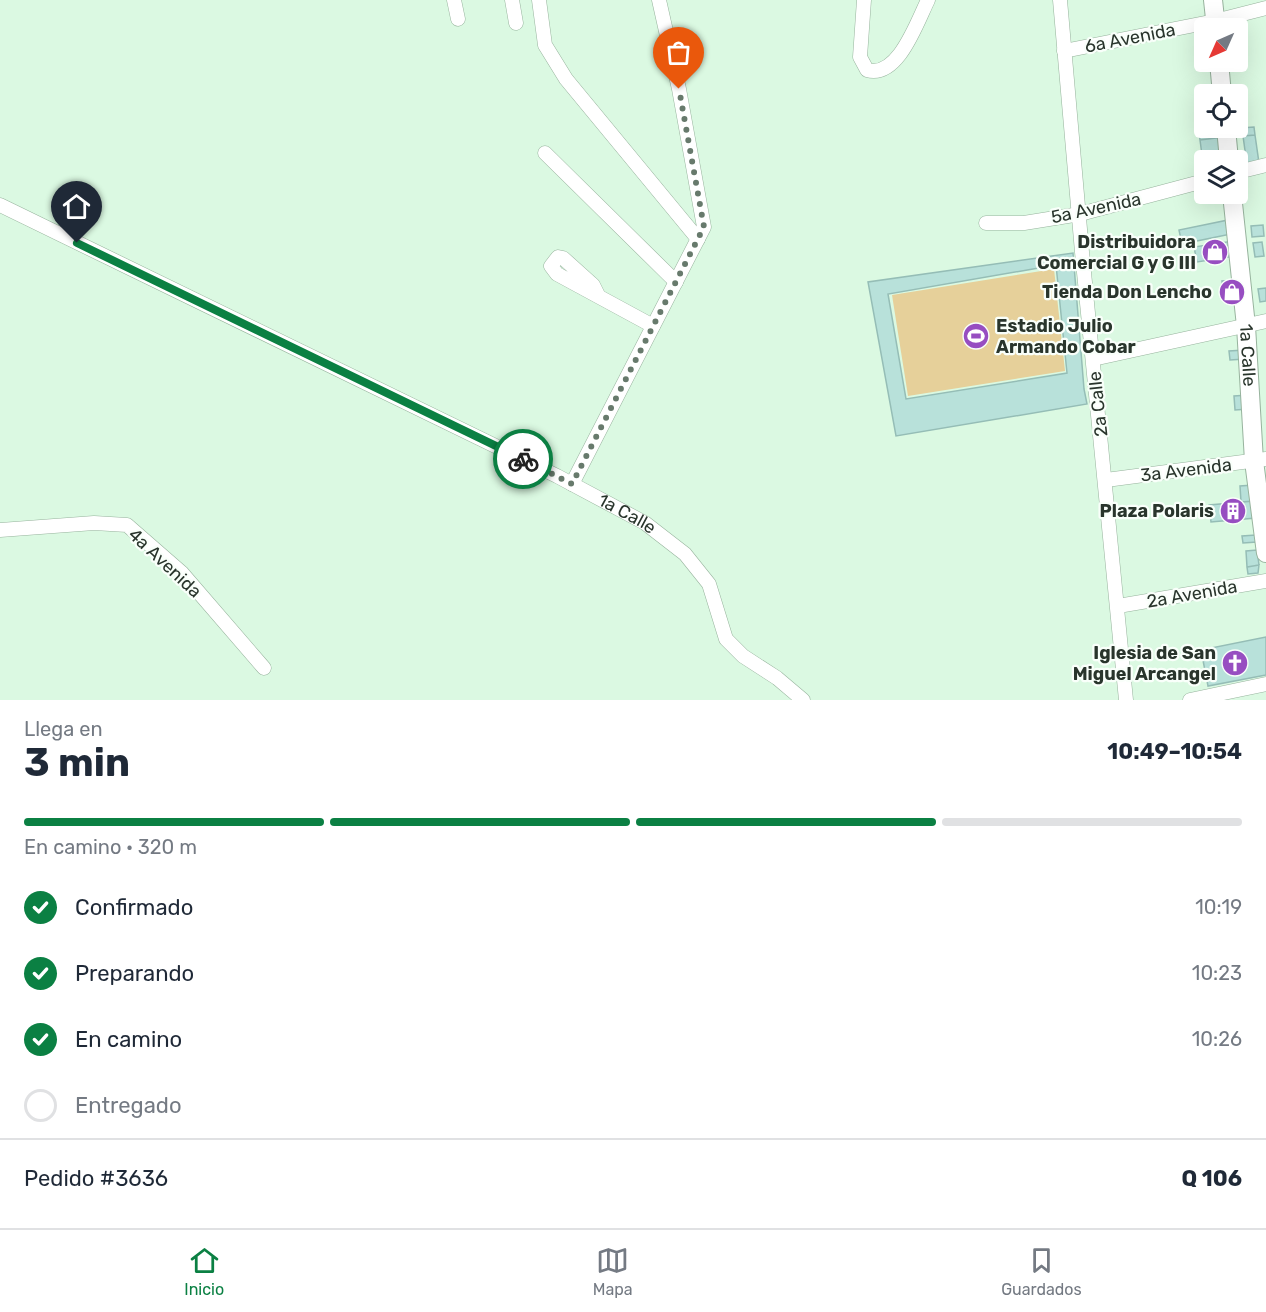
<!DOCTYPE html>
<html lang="es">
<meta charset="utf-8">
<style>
body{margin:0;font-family:Rubik,sans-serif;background:#f2f2f3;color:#1f2937;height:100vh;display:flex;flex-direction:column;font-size:22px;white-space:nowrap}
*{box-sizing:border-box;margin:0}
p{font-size:20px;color:#747a83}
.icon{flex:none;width:33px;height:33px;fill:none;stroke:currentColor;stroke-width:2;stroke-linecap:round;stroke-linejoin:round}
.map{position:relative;height:700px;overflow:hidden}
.details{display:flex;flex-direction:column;background:#fff;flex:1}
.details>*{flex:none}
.needle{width:39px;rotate:225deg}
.buttons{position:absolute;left:1194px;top:18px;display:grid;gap:12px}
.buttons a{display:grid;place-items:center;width:54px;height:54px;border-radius:6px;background:#fff;box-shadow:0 6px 24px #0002;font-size:30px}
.pin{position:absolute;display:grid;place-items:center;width:51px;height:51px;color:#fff;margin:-62px -26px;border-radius:50% 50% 50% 0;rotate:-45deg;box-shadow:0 0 6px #0007}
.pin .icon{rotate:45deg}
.courier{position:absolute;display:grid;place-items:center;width:60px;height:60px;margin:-30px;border:4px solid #0b8043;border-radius:50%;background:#fff;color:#222;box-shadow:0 2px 8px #0007}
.overview em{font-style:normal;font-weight:700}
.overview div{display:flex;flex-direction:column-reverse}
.overview{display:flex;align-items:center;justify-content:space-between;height:102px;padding:0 24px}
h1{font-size:39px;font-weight:700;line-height:45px}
.bar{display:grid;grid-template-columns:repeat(4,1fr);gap:9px 6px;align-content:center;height:72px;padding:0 24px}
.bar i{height:8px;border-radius:4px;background:#e0e1e3}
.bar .selected{background:#0b8043}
.bar p{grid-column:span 4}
.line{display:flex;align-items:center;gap:15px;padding:0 24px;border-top:2px solid #e0e1e3}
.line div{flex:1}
ol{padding:0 24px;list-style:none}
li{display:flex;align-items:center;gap:18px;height:66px}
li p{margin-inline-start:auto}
li .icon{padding:6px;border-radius:50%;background:#0b8043;color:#fff;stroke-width:4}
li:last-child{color:#747a83}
li i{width:33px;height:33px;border:3px solid #e0e1e3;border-radius:50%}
.menu{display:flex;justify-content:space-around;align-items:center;height:84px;border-top:2px solid #e0e1e3;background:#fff;font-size:16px;color:#747a83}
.menu a{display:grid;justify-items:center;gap:3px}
.menu .selected{color:#0b8043}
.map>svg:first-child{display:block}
.green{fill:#e6d09a}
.building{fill:#b8e1da;stroke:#95bdb6;stroke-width:1.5;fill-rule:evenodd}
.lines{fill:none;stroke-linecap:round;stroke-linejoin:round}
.minor-casing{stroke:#97b39d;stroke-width:15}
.major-casing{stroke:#97b39d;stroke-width:20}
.minor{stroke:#fff;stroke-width:14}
.major{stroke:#fff;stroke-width:18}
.done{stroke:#677a6c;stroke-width:6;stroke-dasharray:0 10.8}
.route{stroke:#0b8043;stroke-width:8}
.labels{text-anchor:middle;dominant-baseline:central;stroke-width:4.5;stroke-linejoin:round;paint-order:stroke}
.street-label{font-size:18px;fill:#29352c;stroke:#f9fffa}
.poi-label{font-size:18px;font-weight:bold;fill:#29352c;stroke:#f9fffa;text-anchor:end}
</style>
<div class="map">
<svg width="1266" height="700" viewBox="0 0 1266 700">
<rect width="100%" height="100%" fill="#dbf9e2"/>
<path class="green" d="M1054,269L1065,371L908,396L892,295Z"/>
<path class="building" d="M1204,28V40L1197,41L1196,29Z
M1243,34L1245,46L1238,48V35Z
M1198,126L1223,128L1224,137L1200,140Z
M1254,127L1255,135L1243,136L1241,128Z
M1255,135L1259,163L1247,165L1243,136Z
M1224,137L1226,152L1202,155L1200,140Z
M1233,219L1236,233L1182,244L1179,230Z
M1263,225L1264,236L1252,237L1251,226Z
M1233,241L1236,256L1197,262L1194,247Z
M1262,242L1264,256L1255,257L1253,243Z
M1073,253L1084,389L1087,404L896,436L868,282ZM1056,265L1067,373L906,399L888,294Z
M1240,280V287L1223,290L1222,281Z
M1240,287L1241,295L1224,297L1223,290Z
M1266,288V301L1260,302L1258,289Z
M1244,350L1245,359L1230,360L1229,351Z
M1248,395L1249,409L1235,410L1234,396Z
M1253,485L1254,501L1241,502L1240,486Z
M1254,501L1256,518L1211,522L1209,505Z
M1256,535L1257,542L1243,543L1242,536Z
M1257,550L1259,565L1247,567L1246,551Z
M1259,565L1258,573L1248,574L1247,567Z
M1266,637V675L1208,686L1201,650Z"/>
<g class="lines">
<defs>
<g id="minor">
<path d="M454,0L458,19"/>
<path d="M512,0L516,23"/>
<path d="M539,0L545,45L566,79L698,239"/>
<path d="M864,0L860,57L867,70C898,79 917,22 928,0"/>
<path d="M1060,0L1082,252L1126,700"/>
<path d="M1064,51L1215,21L1266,8"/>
<path d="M545,153L676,282"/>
<path d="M1238,172L1266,165"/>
<path id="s1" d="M0,205L557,476L645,523L685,554L709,584L726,639L743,656L777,678L803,700"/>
<path d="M986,223H1024L1080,214L1204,181"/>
<path d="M598,295L593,285L563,258L558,257L551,266L557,274L653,326"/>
<path d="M1093,359L1266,321"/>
<path d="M1106,480L1266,459"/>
<path d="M572,484L704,227L679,89L659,0"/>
<path d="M0,530L94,523L127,525L182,573L264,668"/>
<path d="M1118,606L1266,581"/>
<path d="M1190,700L1266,684"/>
</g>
<g id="major">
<path d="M1213,0L1216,28"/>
<path d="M1219,62L1222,94"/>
<path d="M1226,128L1229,160"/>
<path id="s2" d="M1232,194L1246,326L1254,461L1266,553"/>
</g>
</defs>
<use href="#minor" class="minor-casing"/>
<use href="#major" class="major-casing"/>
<use href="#minor" class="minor"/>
<use href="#major" class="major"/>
</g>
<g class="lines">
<path class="done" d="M523,459L572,484L704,227L679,89"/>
<path class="route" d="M77,243L523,459"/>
</g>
<defs>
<symbol id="shop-disc" viewBox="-11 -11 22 22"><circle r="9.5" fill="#974ec1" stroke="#f9fffa"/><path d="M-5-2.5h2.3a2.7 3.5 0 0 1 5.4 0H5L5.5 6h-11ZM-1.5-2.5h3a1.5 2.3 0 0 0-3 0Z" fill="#fff"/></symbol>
<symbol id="stadium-disc" viewBox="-11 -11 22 22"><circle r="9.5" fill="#974ec1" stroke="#f9fffa"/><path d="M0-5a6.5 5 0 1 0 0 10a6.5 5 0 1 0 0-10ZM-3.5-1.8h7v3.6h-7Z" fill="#fff"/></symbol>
<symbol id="building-disc" viewBox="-11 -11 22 22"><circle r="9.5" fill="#974ec1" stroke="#f9fffa"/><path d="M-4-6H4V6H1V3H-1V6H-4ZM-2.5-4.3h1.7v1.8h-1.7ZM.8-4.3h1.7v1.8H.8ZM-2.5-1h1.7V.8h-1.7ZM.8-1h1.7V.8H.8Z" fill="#fff"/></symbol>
<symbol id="church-disc" viewBox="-11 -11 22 22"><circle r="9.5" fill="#974ec1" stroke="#f9fffa"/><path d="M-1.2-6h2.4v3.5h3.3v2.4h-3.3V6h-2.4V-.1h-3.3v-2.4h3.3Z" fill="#fff"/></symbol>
</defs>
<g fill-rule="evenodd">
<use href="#shop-disc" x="1200" y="237" width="30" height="30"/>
<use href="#shop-disc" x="1217" y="277" width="30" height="30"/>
<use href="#stadium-disc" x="961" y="321" width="30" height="30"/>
<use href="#building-disc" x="1218" y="496" width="30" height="30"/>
<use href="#church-disc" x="1220" y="648" width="30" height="30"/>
</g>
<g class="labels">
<g class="street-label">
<text transform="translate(1130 38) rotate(-11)">6a Avenida</text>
<text transform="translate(1096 208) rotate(-12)">5a Avenida</text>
<text stroke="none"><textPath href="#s2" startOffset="162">1a Calle</textPath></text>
<text transform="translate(1098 404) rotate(-96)">2a Calle</text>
<text transform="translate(1186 470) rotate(-7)">3a Avenida</text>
<text stroke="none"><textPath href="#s1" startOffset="699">1a Calle</textPath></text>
<text transform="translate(165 563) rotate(43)">4a Avenida</text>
<text transform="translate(1192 594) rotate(-10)">2a Avenida</text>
</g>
<g class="poi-label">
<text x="1196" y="242">Distribuidora<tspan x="1196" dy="21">Comercial G y G III</tspan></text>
<text x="1212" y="292">Tienda Don Lencho</text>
<text x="996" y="326" text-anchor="start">Estadio Julio<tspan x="996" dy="21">Armando Cobar</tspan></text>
<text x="1214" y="511">Plaza Polaris</text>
<text x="1216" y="653">Iglesia de San<tspan x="1216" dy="21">Miguel Arcangel</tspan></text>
</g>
</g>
</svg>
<div class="buttons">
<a><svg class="needle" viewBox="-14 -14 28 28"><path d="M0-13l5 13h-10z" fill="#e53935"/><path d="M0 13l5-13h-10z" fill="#747a83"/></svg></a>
<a><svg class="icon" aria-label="locate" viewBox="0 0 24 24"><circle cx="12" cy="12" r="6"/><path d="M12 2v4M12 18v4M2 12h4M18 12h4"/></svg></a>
<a><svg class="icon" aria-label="layers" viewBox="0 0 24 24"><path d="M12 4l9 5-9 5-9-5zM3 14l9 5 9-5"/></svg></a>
</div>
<div class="pin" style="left:679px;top:89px;background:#ea580c"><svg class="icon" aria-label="bag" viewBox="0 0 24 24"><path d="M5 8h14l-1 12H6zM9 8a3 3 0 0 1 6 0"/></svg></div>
<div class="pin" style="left:77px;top:243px;background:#1f2937"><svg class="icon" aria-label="home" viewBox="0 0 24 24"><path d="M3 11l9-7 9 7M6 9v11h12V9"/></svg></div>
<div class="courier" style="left:523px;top:459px"><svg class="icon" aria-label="bike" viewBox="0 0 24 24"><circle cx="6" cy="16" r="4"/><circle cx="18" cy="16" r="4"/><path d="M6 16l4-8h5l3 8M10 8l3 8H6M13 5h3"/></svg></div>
</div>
<section class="details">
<div class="overview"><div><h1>3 min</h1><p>Llega en</p></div><em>10:49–10:54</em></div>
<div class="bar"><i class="selected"></i><i class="selected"></i><i class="selected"></i><i></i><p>En camino · 320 m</p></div>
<ol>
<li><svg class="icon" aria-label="check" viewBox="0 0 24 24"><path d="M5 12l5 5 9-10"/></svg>Confirmado<p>10:19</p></li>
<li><svg class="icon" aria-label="check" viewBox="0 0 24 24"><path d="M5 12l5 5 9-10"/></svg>Preparando<p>10:23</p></li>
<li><svg class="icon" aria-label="check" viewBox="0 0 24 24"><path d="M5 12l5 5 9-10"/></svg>En camino<p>10:26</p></li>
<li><i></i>Entregado</li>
</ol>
<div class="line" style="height:78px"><div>Pedido #3636</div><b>Q 106</b></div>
</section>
<nav class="menu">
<a class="selected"><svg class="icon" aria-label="home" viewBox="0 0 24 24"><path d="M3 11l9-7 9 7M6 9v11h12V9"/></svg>Inicio</a>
<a><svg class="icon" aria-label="map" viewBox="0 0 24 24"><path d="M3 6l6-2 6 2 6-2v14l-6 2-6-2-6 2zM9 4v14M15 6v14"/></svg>Mapa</a>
<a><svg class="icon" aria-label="saved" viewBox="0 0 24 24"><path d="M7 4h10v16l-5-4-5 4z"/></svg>Guardados</a>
</nav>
